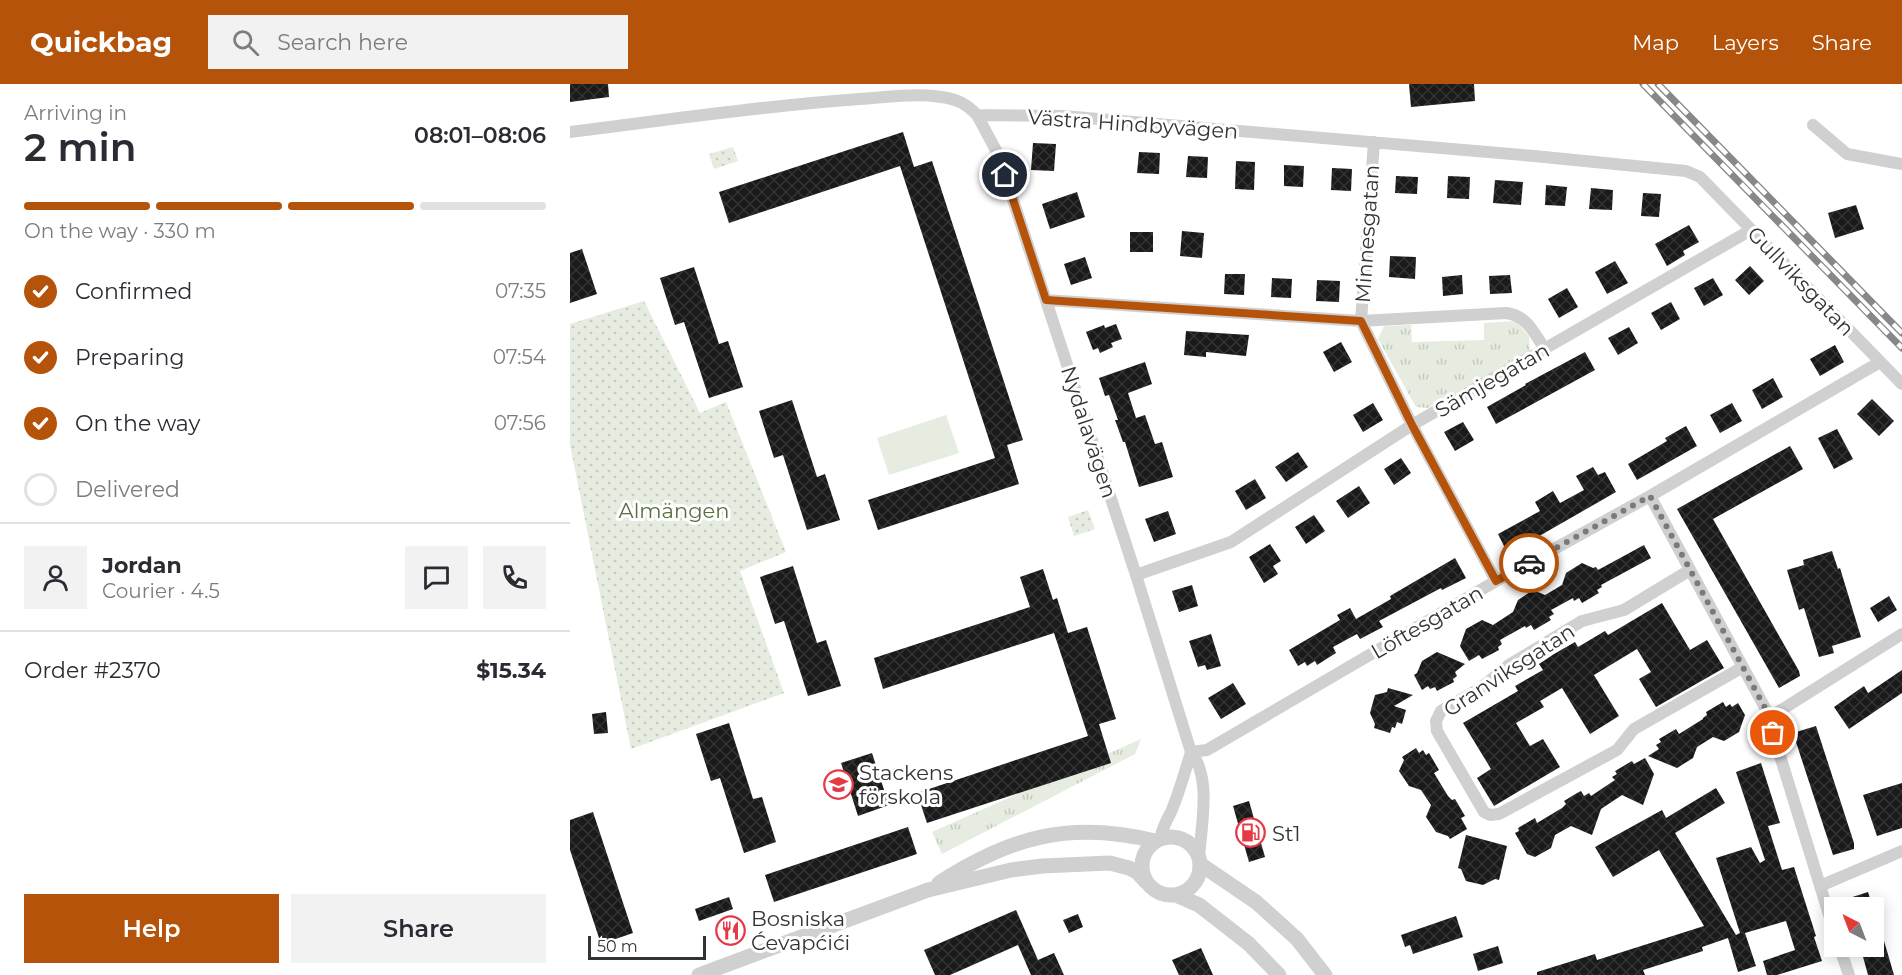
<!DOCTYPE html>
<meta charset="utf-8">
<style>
body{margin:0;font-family:Montserrat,sans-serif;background:#f2f2f3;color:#2b2b33;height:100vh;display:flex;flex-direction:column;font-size:22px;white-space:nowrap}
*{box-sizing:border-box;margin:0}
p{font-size:20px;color:#7c7c81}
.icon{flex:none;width:33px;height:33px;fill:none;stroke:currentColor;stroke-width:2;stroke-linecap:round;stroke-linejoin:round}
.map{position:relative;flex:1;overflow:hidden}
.side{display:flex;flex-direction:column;background:#fff;width:570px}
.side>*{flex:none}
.needle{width:39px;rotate:318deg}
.controls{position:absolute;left:1254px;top:813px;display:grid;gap:12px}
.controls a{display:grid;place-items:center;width:60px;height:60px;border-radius:0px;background:#fff;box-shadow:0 3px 15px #0003;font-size:30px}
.scale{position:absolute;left:18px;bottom:15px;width:118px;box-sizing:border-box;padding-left:6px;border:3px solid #333;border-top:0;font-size:16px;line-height:21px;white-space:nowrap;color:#333;-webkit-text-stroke:4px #fff;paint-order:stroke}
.pin{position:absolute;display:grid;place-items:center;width:51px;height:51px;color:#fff;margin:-26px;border:3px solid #fff;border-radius:50%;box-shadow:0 2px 6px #0007}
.courier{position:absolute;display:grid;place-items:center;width:60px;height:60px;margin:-30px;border:4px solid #b45309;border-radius:50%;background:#fff;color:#222;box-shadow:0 2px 8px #0007}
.headline em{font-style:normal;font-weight:600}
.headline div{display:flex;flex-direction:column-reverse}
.headline{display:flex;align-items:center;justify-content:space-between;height:102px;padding:0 24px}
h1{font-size:39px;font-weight:600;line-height:45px}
.bar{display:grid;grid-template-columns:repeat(4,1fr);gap:9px 6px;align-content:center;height:72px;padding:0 24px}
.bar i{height:8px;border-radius:4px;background:#e1e1e2}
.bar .selected{background:#b45309}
.bar p{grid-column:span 4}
.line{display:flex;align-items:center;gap:15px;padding:0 24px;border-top:2px solid #e1e1e2}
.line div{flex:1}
.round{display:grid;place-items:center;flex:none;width:63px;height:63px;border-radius:0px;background:#f2f2f3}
ol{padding:0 24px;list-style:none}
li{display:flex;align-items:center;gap:18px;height:66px}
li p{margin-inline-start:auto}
li .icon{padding:6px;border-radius:50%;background:#b45309;color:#fff;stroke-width:4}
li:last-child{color:#7c7c81}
li i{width:33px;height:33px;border:3px solid #e1e1e2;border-radius:50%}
.button{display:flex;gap:12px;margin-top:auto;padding:12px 24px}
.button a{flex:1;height:69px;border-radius:0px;background:#b45309;color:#fff;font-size:24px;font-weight:600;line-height:69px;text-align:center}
.button a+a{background:#f2f2f3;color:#2b2b33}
header{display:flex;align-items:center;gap:36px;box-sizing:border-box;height:84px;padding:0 30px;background:#b45309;color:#fff}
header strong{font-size:28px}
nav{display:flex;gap:33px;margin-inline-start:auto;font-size:21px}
.search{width:420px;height:54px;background:#f2f2f3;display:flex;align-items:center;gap:15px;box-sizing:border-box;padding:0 21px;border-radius:0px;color:#7c7c81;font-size:22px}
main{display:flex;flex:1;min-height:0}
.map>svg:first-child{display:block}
.grass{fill:url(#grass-tufts)}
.park{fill:url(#park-dots)}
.pitch{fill:#e6ecdf}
.building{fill:url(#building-cross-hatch)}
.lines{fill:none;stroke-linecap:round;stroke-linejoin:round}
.minor{stroke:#d0d0d0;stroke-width:12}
.tertiary{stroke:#d0d0d0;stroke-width:15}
.rail-casing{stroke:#888;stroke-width:7}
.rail{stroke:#fff;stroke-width:4.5;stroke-dasharray:14;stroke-linecap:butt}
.done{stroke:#7a7a7a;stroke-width:6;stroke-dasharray:0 10.8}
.route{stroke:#b45309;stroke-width:8}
.labels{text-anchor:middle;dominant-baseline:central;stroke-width:6;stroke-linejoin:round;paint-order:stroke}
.street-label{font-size:21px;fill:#333;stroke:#fff}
.park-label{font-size:21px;fill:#56703f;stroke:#fff}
.poi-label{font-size:21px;fill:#333;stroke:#fff;text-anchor:start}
</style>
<header>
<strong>Quickbag</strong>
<div class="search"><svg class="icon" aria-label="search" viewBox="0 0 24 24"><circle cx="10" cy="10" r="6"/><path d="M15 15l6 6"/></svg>Search here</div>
<nav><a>Map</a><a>Layers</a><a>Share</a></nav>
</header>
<main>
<section class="side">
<div class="headline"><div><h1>2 min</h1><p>Arriving in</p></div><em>08:01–08:06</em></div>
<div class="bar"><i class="selected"></i><i class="selected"></i><i class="selected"></i><i></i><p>On the way · 330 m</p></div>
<ol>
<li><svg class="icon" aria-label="check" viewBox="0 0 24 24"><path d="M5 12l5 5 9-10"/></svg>Confirmed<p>07:35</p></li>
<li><svg class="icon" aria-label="check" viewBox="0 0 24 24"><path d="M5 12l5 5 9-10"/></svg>Preparing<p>07:54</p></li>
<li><svg class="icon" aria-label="check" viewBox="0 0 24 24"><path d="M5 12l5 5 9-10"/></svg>On the way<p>07:56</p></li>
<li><i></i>Delivered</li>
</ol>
<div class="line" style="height:108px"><a class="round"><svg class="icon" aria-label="person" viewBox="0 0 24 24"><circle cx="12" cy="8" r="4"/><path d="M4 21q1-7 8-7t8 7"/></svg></a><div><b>Jordan</b><p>Courier · 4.5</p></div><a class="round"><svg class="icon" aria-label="chat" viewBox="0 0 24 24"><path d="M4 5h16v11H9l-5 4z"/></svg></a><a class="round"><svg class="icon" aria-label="phone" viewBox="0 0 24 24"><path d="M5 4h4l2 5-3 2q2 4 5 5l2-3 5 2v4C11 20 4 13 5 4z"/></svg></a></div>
<div class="line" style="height:78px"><div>Order #2370</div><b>$15.34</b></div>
<div class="button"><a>Help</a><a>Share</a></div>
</section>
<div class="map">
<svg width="1332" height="891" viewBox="0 0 1332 891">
<defs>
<pattern id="grass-tufts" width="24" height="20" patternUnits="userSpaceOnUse" patternTransform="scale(1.5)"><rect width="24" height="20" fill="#e6ecdf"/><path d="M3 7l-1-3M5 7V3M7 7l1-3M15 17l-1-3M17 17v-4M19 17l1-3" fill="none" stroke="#c6cbc0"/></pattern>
<pattern id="park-dots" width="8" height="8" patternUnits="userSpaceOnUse" patternTransform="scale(1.5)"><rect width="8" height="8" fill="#e6ecdf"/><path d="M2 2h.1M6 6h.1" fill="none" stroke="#c6cbc0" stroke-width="1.8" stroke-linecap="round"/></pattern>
<pattern id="building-cross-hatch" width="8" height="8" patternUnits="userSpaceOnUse" patternTransform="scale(1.5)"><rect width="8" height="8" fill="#1a1a1a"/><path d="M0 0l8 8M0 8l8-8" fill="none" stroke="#333"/></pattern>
</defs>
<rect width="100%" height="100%" fill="#fff"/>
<path class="grass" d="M947,237L959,253L960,268L858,324L846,323L808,255L814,242L841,241L842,258L914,256V239Z
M571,655L565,670L372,770L362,748Z"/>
<path class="park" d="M163,63L168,77L144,85L139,70Z
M74,217L130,329L156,318L216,468L170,487L214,609L61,665L0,361V240Z
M518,426L525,445L504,452L498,433Z"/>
<path class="pitch" d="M376,331L389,369L319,391L307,354Z"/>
<path class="building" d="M0,0H38L39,13L0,18Z
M839,0H904L905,17L841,23Z
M333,48L344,83L362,77L453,356L437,361L449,400L308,446L298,416L425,374L330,82L159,139L149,108Z
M463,59L486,60L484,87L461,86Z
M569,68L590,69L589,90L567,89Z
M618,72L638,73L637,94L616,93Z
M666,77L685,78L684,106L665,105Z
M714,81L734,82L733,103L714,102Z
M762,84L782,85L781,107L761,106Z
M826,92L848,93L847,110L825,109Z
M878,92L900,93L899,115L877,114Z
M925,96L953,98L951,121L923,119Z
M976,101L997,103L995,122L975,121Z
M1021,104L1043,106L1042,126L1019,125Z
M507,108L515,133L480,145L472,120Z
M1073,109L1091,110L1089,133L1071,132Z
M1286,121L1294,145L1265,154L1258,129Z
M1119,141L1129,158L1113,167L1115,171L1097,182L1085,160Z
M612,147L634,149L632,174L610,172Z
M560,148H583V168H560Z
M12,165L27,210L0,219V169Z
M820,172L846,173L845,195L819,193Z
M515,173L522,194L501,201L494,180Z
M1045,177L1058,199L1037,210L1025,188Z
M1180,182L1194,197L1179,211L1165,196Z
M124,183L149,260L158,257L173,303L139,314L114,238L105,241L90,194Z
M655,190H675L674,211L654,210Z
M892,191L893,210L873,212L872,193Z
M940,191L942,209L920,210L919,192Z
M702,194L722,195L721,214L701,213Z
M1143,194L1153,211L1134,222L1124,204Z
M747,196L770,197L769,218L746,217Z
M997,204L1008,223L989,234L978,215Z
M1101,218L1110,235L1091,246L1081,229Z
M546,240L552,255L541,259L543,263L530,269L528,264L523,266L516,248L534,241L535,244Z
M1059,243L1068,259L1048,271L1038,254Z
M616,247L679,251L676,272L636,268V273L614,271Z
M771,258L782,278L764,288L753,268Z
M1265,261L1274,278L1250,292L1240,275Z
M1015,268L1025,286L926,340L917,323L956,301L955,300Z
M575,278L582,300L558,309L566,334L575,331L585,360L592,358L603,393L569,403L555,358H553L545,336H548L539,311L535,312L529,294Z
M1203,294L1213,313L1192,325L1182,306Z
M1302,315L1324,337L1309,352L1287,330Z
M222,316L247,393L255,390L270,436L237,446L213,371L204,374L189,327Z
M803,319L813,336L793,348L783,331Z
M1162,319L1172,337L1150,349L1140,331Z
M893,338L904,356L885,367L874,348Z
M1116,342L1127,362L1067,396L1058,380L1097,357L1095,354Z
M1267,345L1283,375L1264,385L1248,354Z
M1220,362L1233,385L1143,435L1229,587L1230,592L1209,604L1107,425Z
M728,368L738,383L716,398L705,383Z
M831,374L841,389L824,401L814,385Z
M1023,383L1028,391L1035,388L1046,408L938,470L928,450L970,427L965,418L983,407L990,419L1014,406L1006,392Z
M685,395L696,414L676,426L665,407Z
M789,402L800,419L778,434L766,417Z
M598,427L606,450L584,458L575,435Z
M744,431L755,447L736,460L725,443Z
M700,460L711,477L703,482L708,490L694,499L679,473Z
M1074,461L1081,474L1031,501L1032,503L1027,506L1029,509L1012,519L1009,514L1004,517L1003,514L981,526L984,530L979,533L981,536L964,546L961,541L956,544L955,542L930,556L932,560L928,563L929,566L912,575L909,571L899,577L890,562L896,545L912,536L923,541L943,528L948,516L963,506L975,511L992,501L996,489L1012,479L1023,484L1026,483L1028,486Z
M1262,467L1268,485L1270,484L1291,553L1262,562L1264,569L1249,573L1234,524L1229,526L1217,486L1234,481L1233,476Z
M885,474L896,494L872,506L871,504L809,537L813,543L790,555L787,550L763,563L766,569L747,581L745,577L737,582L735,578L728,582L719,566L770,536L767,531L780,524L786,535L821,515L820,512Z
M223,482L247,559L256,556L271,602L238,612L214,537L205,540L190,493Z
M473,485L483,516L487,514L498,549L517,543L546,635L529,640L541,679L357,739L347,709L518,652L484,549L313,605L304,574L460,523L450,493Z
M622,501L628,522L609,528L602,507Z
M1319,512L1327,526L1308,538L1300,524Z
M1092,519L1120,566L1137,556L1154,584L1086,623L1069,595L1081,588L1067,565L1024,591L1049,632L1020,650L992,604L970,617L974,623L946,639L960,662L973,655L990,683L924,722L907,694L921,685L893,639L948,607L945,602L973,586L969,580L984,570L1005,558L1008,563L1035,547L1038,551Z
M641,550L651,582L637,586L635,581L628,583L619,557Z
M867,568L895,580L885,588L887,592L883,595L884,598L867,607L865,603L860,605L858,602L852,606L844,591L847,589L852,577Z
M1332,586V609L1279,645L1264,623L1294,602L1298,609Z
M663,599L676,620L651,635L638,614Z
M818,604L843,611L824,622L836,626L832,640L827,638L825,644L822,643L820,649L804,644L805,640L800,629L805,611L817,608Z
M1153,618L1156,623L1160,620L1162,623L1168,619L1175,631L1169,648L1154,657L1143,653L1127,663L1123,674L1107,684L1078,672L1089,665L1086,661L1091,658L1089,655L1106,645L1109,650L1133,635V634L1137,631L1136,628Z
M36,628L38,649L24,650L22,630Z
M159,639L183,715L192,713L206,758L174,769L150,694L141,697L126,650Z
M1246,642L1284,759V765L1263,771L1223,649Z
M846,664L849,669L853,666L856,671L859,669L869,686L864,689L878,712L882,716L885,715L895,732L891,734L897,745L880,755L878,752L866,748L856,733L861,721L851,706L839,702L829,687L834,676L832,673Z
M302,669L319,721L288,732L271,679Z
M1075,674L1084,690L1073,721L1052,711L1031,725L1022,751L1001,742L985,751L981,764L965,773L957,770L945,749L949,747L948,744L965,734L967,739L992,724L996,720L994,717L1007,709L1011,707L1014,712L1019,709L1021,712L1045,696L1042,693L1047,690L1045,687L1062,677L1064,680Z
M1191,679L1210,739L1198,742L1212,786L1224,783L1246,852L1244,853L1252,877L1207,891H1197L1193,877L1225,866L1216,837L1175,849L1186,882L1168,888L1158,854L1132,863L1133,867L1073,886L1075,891H967V888L1025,870L1027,876L1134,842L1089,766L1043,793L1025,763L1092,726L1096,734L1146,704L1155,719L1105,749L1166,851L1170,849L1146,774L1181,763L1190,779L1195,776L1166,688Z
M1332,699V744L1307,752L1293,711Z
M679,717L695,773L679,778L663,722Z
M23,728L63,849L31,860L0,766V736Z
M338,743L347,770L204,818L195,791Z
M896,751L937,762L929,796L925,795L913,801L896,797L891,785L888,784Z
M1298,808L1303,824H1265L1264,819Z
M159,813L163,825L129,837L125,825Z
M446,826L468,876L484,869L494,891H461L448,861L380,891H365L354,866Z
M508,830L513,843L499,849L493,836Z
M886,832L893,853L843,870L840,861L835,863L831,851Z
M1304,833H1307L1324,891H1298L1290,862H1304Z
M928,862L933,879L908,887L903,870Z
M631,864L643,891H609L602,876Z"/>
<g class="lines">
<path class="minor" d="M407,31L428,70L566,491L621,668C642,694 631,742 629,774
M1243,41L1277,70L1332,80
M0,48C96,36 193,22 290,15C320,13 356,7 385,16C395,19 401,25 407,31L493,32L964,72L1116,87L1130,93L1332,300
M804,58L791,237L842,341L926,497
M476,216L791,237L936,229C958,232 963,248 975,265
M1080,412L1200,633L1203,649L1264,847
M1120,486L1054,526L1012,537L939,581L911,604L871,627L866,637L867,647L914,728L920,731L929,730L1047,666L1064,645L1173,583
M566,491L661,458L842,341L1181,146
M1200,633L1332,550
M621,668L637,666L926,497L1080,412L1310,278
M590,755C592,745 596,737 601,728C609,709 615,688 621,668
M1250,802L1332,767
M1269,862L1279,891"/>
<path class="tertiary" d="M572 782a29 29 0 1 1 58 0a29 29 0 1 1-58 0Z
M630,780L686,818L727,855L755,891
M369,799C440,753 500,736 585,757
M606,811L629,821L679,860L709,891
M129,891L358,806L441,786L472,782L540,779L559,784L567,788L576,798"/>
<defs>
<path id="rail" d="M1073,0L1332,264
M1088,0L1332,249"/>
</defs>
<use href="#rail" class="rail-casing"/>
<use href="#rail" class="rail"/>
</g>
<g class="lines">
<path class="done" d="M959,479L1080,412L1200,633L1203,649"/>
<path class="route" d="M435,91L476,216L791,237L842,341L926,497L959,479"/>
</g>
<defs>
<symbol id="school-ring" viewBox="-11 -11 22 22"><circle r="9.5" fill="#fff" stroke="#e63946" stroke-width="1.5"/><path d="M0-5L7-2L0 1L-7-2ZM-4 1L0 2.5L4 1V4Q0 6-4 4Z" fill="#e63946"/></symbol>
<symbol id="fuel-ring" viewBox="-11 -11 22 22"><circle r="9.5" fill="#fff" stroke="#e63946" stroke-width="1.5"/><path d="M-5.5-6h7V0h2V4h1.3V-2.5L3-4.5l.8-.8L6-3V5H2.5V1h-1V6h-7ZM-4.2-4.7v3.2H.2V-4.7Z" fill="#e63946"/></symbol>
<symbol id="restaurant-ring" viewBox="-11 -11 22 22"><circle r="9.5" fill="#fff" stroke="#e63946" stroke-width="1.5"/><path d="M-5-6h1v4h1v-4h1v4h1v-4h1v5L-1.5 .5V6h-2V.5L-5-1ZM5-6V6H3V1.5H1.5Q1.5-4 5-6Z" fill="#e63946"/></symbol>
</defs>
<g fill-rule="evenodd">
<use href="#school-ring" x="252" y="684" width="33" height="33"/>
<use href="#fuel-ring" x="664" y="732" width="33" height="33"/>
<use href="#restaurant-ring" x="144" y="830" width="33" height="33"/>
</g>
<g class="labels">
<g class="street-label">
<text transform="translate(563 40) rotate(4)">Västra Hindbyvägen</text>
<text transform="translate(797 150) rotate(-86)">Minnesgatan</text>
<text transform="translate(1231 197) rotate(46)">Gullviksgatan</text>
<text transform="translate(922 296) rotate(-30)">Sämjegatan</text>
<text transform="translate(519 348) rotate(72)">Nydalavägen</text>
<text transform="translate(857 538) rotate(-30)">Löftesgatan</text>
<text transform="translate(939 586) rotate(-33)">Granviksgatan</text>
</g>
<g class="park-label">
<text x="104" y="426">Almängen</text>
</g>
<g class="poi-label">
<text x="289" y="688">Stackens<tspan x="289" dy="24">förskola</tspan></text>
<text x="702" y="749">St1</text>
<text x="181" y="834">Bosniska<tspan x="181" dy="24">Ćevapćići</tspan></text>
</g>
</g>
</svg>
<div class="controls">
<a><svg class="needle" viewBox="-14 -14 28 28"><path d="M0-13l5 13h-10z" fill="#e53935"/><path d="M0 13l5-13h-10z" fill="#7c7c81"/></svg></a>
</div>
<div class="scale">50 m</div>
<div class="pin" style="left:1203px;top:649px;background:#ea580c"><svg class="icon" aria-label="bag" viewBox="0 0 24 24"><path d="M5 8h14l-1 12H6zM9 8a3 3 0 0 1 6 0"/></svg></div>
<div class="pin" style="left:435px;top:91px;background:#1f2937"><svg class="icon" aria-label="home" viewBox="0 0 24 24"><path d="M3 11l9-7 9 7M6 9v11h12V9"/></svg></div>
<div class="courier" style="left:959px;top:479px"><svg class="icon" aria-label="car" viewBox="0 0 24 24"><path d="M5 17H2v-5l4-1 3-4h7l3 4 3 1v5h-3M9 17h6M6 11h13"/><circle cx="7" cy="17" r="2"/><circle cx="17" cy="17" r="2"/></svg></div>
</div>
</main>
